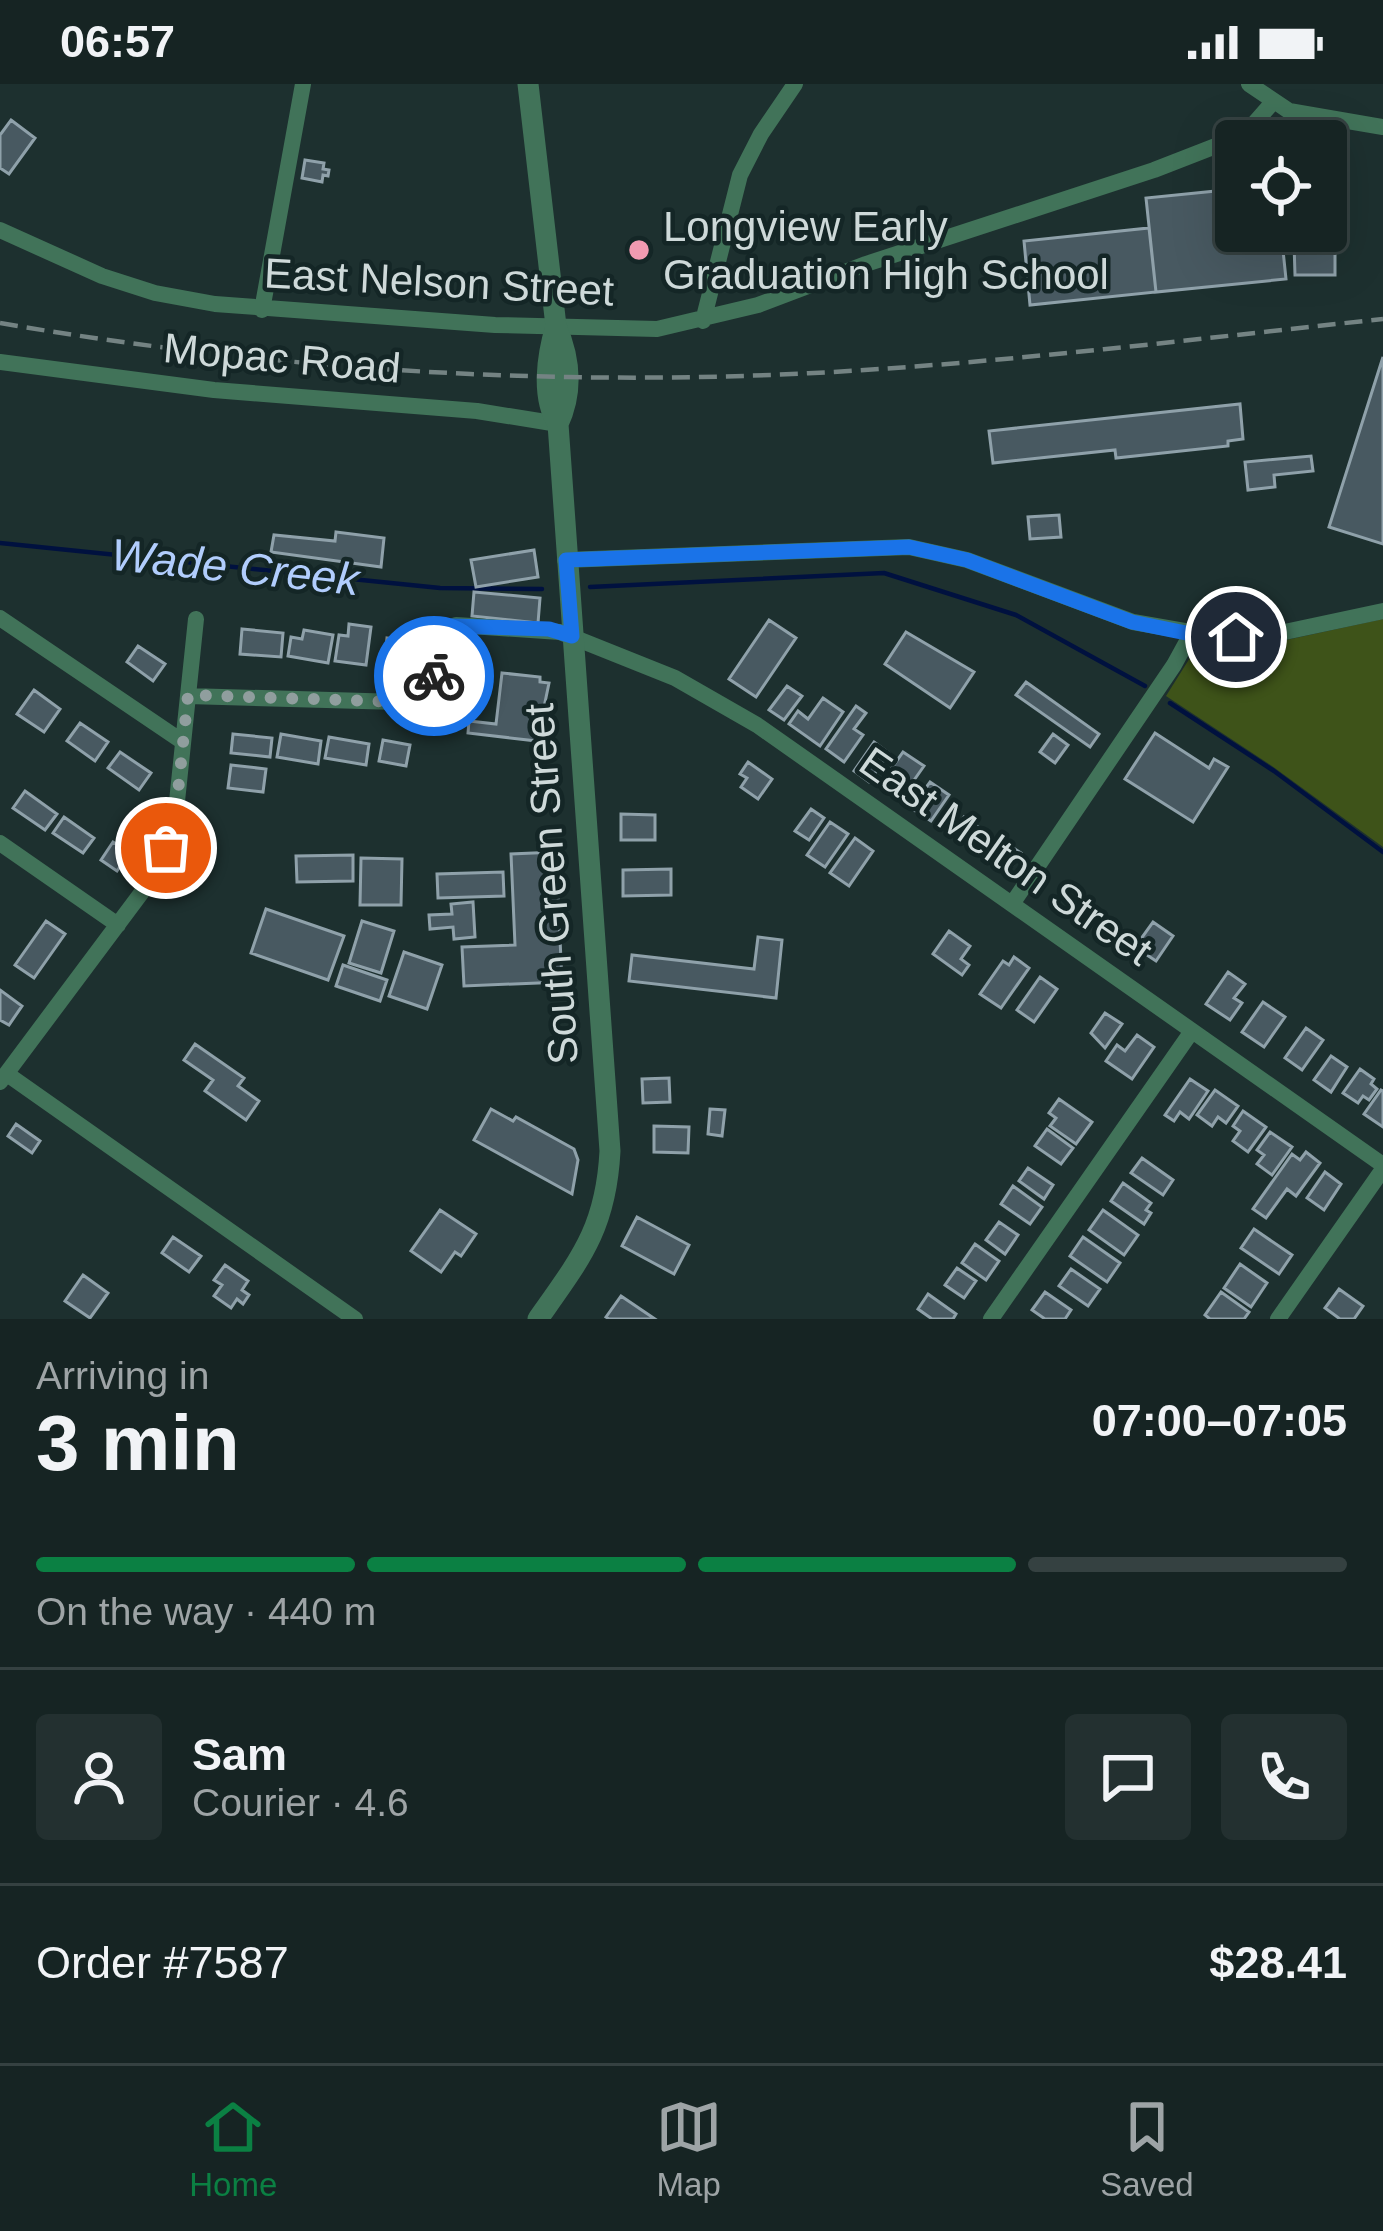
<!DOCTYPE html>
<meta charset="utf-8">
<style>
body{margin:0;font-family:Arial,sans-serif;background:#233030;color:#f1f3f6;height:100vh;display:flex;flex-direction:column;font-size:45px;white-space:nowrap}
*{box-sizing:border-box;margin:0}
p{font-size:39px;color:#9ea4a6}
.icon{flex:none;width:66px;height:66px;fill:none;stroke:currentColor;stroke-width:2;stroke-linecap:round;stroke-linejoin:round}
.map{position:relative;height:1235px;overflow:hidden}
.panel{display:flex;flex-direction:column;background:#162423;flex:1}
.panel>*{flex:none}
.fabs{position:absolute;left:1215px;top:36px;display:grid;gap:24px}
.fabs a{display:grid;place-items:center;width:132px;height:132px;border-radius:12px;background:#162423;box-shadow:0 12px 48px #0002,0 0 0 3px #354141;font-size:60px}
.pin{position:absolute;display:grid;place-items:center;width:102px;height:102px;color:#fff;margin:-51px;border:6px solid #fff;border-radius:50%;box-shadow:0 3px 12px #0007}
.courier{position:absolute;display:grid;place-items:center;width:120px;height:120px;margin:-60px;border:9px solid #1a73e8;border-radius:50%;background:#fff;color:#222;box-shadow:0 3px 15px #0007}
.summary em{font-style:normal;font-weight:600}
.summary div{display:flex;flex-direction:column-reverse}
.summary{display:flex;align-items:center;justify-content:space-between;height:204px;padding:0 36px}
h1{font-size:78px;font-weight:600;line-height:90px}
.bar{display:grid;grid-template-columns:repeat(4,1fr);gap:18px 12px;align-content:center;height:144px;padding:0 36px}
.bar i{height:15px;border-radius:9px;background:#354141}
.bar .on{background:#0b8043}
.bar p{grid-column:span 4}
.line{display:flex;align-items:center;gap:30px;padding:0 36px;border-top:3px solid #354141}
.line div{flex:1}
.round{display:grid;place-items:center;flex:none;width:126px;height:126px;border-radius:12px;background:#233030}
.status{display:flex;justify-content:space-between;align-items:center;height:84px;padding:0 60px;background:#162423;direction:ltr}
.status svg{height:33px;fill:currentColor}
.menu{display:flex;justify-content:space-around;align-items:center;height:168px;border-top:3px solid #354141;background:#162423;font-size:33px;color:#9ea4a6}
.menu a{display:grid;justify-items:center;gap:6px}
.menu .on{color:#0b8043}
.map>svg:first-child{display:block}
.park{fill:#3e5319}
.lines{fill:none;stroke-linecap:round;stroke-linejoin:round}
.stream{stroke:#00113f;stroke-width:4.5}
.building{fill:#485961;stroke:#8fa1aa;stroke-width:3}
.minor{stroke:#417359;stroke-width:16}
.tertiary{stroke:#417359;stroke-width:21}
.rail{stroke:#748383;stroke-width:4.5;stroke-dasharray:18 9;stroke-linecap:butt}
.done{stroke:#909e9e;stroke-width:12;stroke-dasharray:0 21.6}
.route{stroke:#1a73e8;stroke-width:15}
.poi-dot{fill:#f19ab1;stroke:#142626;stroke-width:4.5}
.labels{text-anchor:middle;dominant-baseline:central;stroke-width:9;stroke-linejoin:round;paint-order:stroke}
.poi-label{font-size:42px;fill:#ced9d9;stroke:#142626;text-anchor:start}
.street-label{font-size:42px;fill:#ced9d9;stroke:#142626}
.water-label{font-size:45px;font-style:italic;fill:#b1cdfd;stroke:#142626}
</style>
<div class="status"><b>06:57</b><svg viewBox="0 0 49 12"><path d="M0 12V9h3v3zM5 12V6h3v6zM10 12V3h3v9zM15 12V0h3v12zM26 1h20v11H26zM47 4h2v5h-2z"/></svg></div>
<div class="map">
<svg width="1383" height="1235" viewBox="0 0 1383 1235">
<rect width="100%" height="100%" fill="#1d302f"/>
<path class="park" d="M1383,535V763L1272,682L1166,612L1193,569L1205,561L1277,558Z"/>
<g class="lines">
<path class="stream" d="M0,459L440,504L542,505
M590,503L884,489L1016,531L1145,602
M1170,619L1274,687L1383,768"/>
</g>
<path class="building" d="M11,36L35,54L9,90L0,84V51Z
M305,76L324,79L323,85L329,86L328,92L323,91L322,98L302,94Z
M1236,105V147H1281L1286,195L1156,208L1146,114Z
M1149,144L1156,208L1030,221L1024,157Z
M1335,158V191H1295L1294,159Z
M1383,273V460L1329,443Z
M1240,320L1243,355L1228,357V362L1116,374L1115,366L993,379L989,347Z
M1311,372L1313,387L1274,391L1275,403L1248,406L1245,378Z
M1059,431L1061,453L1030,455L1028,433Z
M336,448L384,454L381,483L271,468L274,451L335,457Z
M534,466L538,493L476,503L471,476Z
M474,508L540,514L538,539L472,532Z
M769,536L796,554L756,613L729,595Z
M349,540L371,543L366,581L335,577L339,551L348,552Z
M242,545L283,549L281,573L240,570Z
M304,546L333,551L328,579L288,572L291,553L302,555Z
M906,548L974,588L950,624L885,580Z
M387,554L409,556L408,566L419,567L417,585L384,582Z
M138,562L165,580L153,597L127,578Z
M502,589L540,593V598L549,599L537,657L468,649L469,637L496,640Z
M1026,598L1099,650L1090,663L1016,611Z
M787,602L802,612L784,636L769,626Z
M34,606L60,625L44,648L17,630Z
M823,614L843,628L820,662L789,640L798,627L808,635Z
M856,622L866,629L854,645L863,651L844,678L826,665Z
M80,639L108,658L95,677L67,657Z
M1155,649L1209,684L1214,675L1228,683L1193,738L1125,695Z
M233,650L272,654L270,673L231,669Z
M281,650L321,657L318,680L277,673Z
M1053,650L1068,661L1055,679L1040,668Z
M329,653L369,660L366,681L325,674Z
M383,656L410,661L406,682L379,677Z
M874,658L889,669L869,698L854,687Z
M120,668L151,689L139,706L108,684Z
M903,668L924,682L900,716L887,708L892,700L884,695Z
M748,678L772,695L758,715L741,703L747,694L740,690Z
M231,681L266,685L263,708L228,704Z
M930,698L949,711L931,737L911,724Z
M25,707L57,730L45,746L13,724Z
M811,725L824,734L809,756L795,747Z
M621,730L655,731V756H621Z
M64,733L94,754L83,769L53,749Z
M964,733L987,749L976,764L953,749Z
M830,738L848,750L825,783L807,771Z
M855,754L873,767L849,802L830,789Z
M113,758L130,769L117,787L101,776Z
M1004,758L1021,769L1007,789L991,778Z
M556,768L562,898L464,902L462,863L515,861L511,770Z
M353,771V797L297,798L296,772Z
M361,774L402,775L401,821H360Z
M671,785V811L623,812V786Z
M503,788L504,812L438,814L437,790Z
M473,818L475,853L454,855L453,843L430,845L429,831L452,830L451,820Z
M266,825L344,852L328,896L251,869Z
M46,837L65,850L34,894L15,881Z
M362,837L394,847L381,889L349,879Z
M1153,838L1173,852L1156,877L1135,863Z
M949,847L970,862L961,875L969,881L962,891L933,870Z
M758,853L782,856L776,914L629,897L632,871L754,885Z
M404,868L442,881L427,925L389,912Z
M1014,873L1029,884L1001,924L980,910L1003,877L1009,881Z
M343,881L387,896L380,917L336,902Z
M1228,888L1245,900L1234,914L1242,919L1230,936L1206,920Z
M1040,893L1057,905L1034,938L1017,926Z
M0,906L22,922L9,941L0,936Z
M1263,918L1285,933L1264,963L1242,948Z
M1105,929L1122,940L1105,964L1091,949Z
M1306,944L1323,956L1302,986L1285,974Z
M1137,951L1154,963L1132,995L1106,977L1117,961L1125,967Z
M195,960L244,994L238,1002L259,1017L246,1036L205,1007L213,996L184,976Z
M1331,972L1347,983L1331,1008L1314,996Z
M1360,985L1374,995L1371,1000L1377,1005L1369,1016L1363,1012L1358,1019L1343,1009Z
M669,994L670,1018L643,1019L642,995Z
M1190,995L1208,1007L1189,1035L1180,1028L1174,1037L1165,1031Z
M1215,1006L1238,1022L1226,1039L1218,1033L1212,1042L1197,1031Z
M1381,1006L1383,1007V1043L1364,1030Z
M1059,1015L1092,1038L1076,1060L1050,1042L1056,1034L1049,1029Z
M491,1025L513,1037L516,1033L574,1065L578,1076L572,1110L474,1056Z
M710,1025L725,1026L722,1052L708,1050Z
M1243,1027L1266,1043L1248,1068L1233,1057L1240,1047L1233,1042Z
M16,1040L40,1057L32,1069L8,1052Z
M654,1042L689,1043L688,1069L654,1068Z
M1047,1045L1073,1064L1061,1080L1035,1062Z
M1270,1048L1292,1063L1272,1091L1257,1080L1264,1071L1257,1066Z
M1306,1068L1320,1079L1296,1112L1287,1105L1266,1134L1253,1125L1292,1070L1300,1076Z
M1142,1074L1173,1096L1163,1111L1131,1089Z
M1028,1084L1053,1101L1044,1115L1019,1097Z
M1325,1088L1341,1100L1324,1126L1307,1114Z
M1123,1099L1151,1119L1146,1126L1151,1129L1144,1140L1111,1117Z
M1013,1102L1042,1123L1030,1140L1001,1120Z
M440,1126L476,1150L461,1172L455,1168L441,1188L411,1167Z
M1103,1126L1138,1151L1124,1171L1089,1146Z
M637,1133L689,1161L674,1190L622,1162Z
M999,1138L1018,1151L1005,1170L986,1156Z
M1254,1145L1292,1171L1279,1190L1241,1164Z
M173,1153L201,1172L189,1188L162,1169Z
M1083,1153L1120,1179L1107,1198L1070,1172Z
M975,1160L999,1177L986,1196L962,1179Z
M1240,1180L1267,1199L1251,1223L1224,1204Z
M225,1181L248,1197L242,1206L249,1211L243,1220L237,1215L231,1224L214,1212L222,1201L214,1196Z
M957,1184L976,1197L964,1214L945,1201Z
M1071,1185L1100,1205L1088,1222L1059,1202Z
M83,1191L108,1209L90,1234L65,1217Z
M1339,1205L1363,1222L1354,1235H1340L1325,1224Z
M1045,1208L1071,1226L1065,1235H1045L1032,1226Z
M1221,1208L1249,1228L1244,1235H1210L1205,1231Z
M928,1210L956,1230L953,1235H932L918,1225Z
M621,1212L655,1235H609L606,1233Z"/>
<g class="lines">
<path class="minor" d="M1249,0L1289,27L1383,43
M0,146L102,192L155,209L215,220L495,241L657,245L758,221L866,180L1154,86L1244,51L1273,18
M262,226L303,0
M703,237L740,91L761,50L795,0
M0,278L214,306L477,327L558,340
M565,476L909,463L967,476L1133,538L1213,552H1266L1383,527
M0,534L183,658
M188,612L434,619C434,591 427,555 456,541L560,548L675,594L757,641L1383,1081
M0,759L118,841
M1012,820L1174,581L1191,550
M7,990L355,1235
M0,998L145,804L166,764L176,727L196,535
M991,1235L1192,947
M1278,1235L1383,1085"/>
<path class="tertiary" d="M528,0L556,242C570,274 573,308 558,340
M538,1235C581,1174 606,1144 610,1067L558,340C541,313 547,272 556,242"/>
<path class="rail" d="M0,239C268,285 542,303 814,289C1004,279 1194,255 1383,235"/>
</g>
<g class="lines">
<path class="done" d="M166,764L176,727L188,611L434,619V592"/>
<path class="route" d="M434,592L437,558L453,542L549,545L572,552L566,476L909,463L967,476L1132,538L1191,550L1236,553"/>
</g>
<circle class="poi-dot" cx="639" cy="166" r="12"/>
<g class="labels">
<g class="poi-label">
<text x="663" y="142">Longview Early<tspan x="663" dy="48">Graduation High School</tspan></text>
</g>
<g class="street-label">
<text transform="translate(439 198) rotate(3)">East Nelson Street</text>
<text transform="translate(282 274) rotate(5)">Mopac Road</text>
<text transform="translate(1006 772) rotate(35)">East Melton Street</text>
<text transform="translate(551 800) rotate(-94)">South Green Street</text>
</g>
<g class="water-label">
<text transform="translate(235 483) rotate(6)">Wade Creek</text>
</g>
</g>
</svg>
<div class="fabs">
<a><svg class="icon" aria-label="locate" viewBox="0 0 24 24"><circle cx="12" cy="12" r="6"/><path d="M12 2v4M12 18v4M2 12h4M18 12h4"/></svg></a>
</div>
<div class="pin" style="left:166px;top:764px;background:#ea580c"><svg class="icon" aria-label="bag" viewBox="0 0 24 24"><path d="M5 8h14l-1 12H6zM9 8a3 3 0 0 1 6 0"/></svg></div>
<div class="pin" style="left:1236px;top:553px;background:#1f2937"><svg class="icon" aria-label="home" viewBox="0 0 24 24"><path d="M3 11l9-7 9 7M6 9v11h12V9"/></svg></div>
<div class="courier" style="left:434px;top:592px"><svg class="icon" aria-label="bike" viewBox="0 0 24 24"><circle cx="6" cy="16" r="4"/><circle cx="18" cy="16" r="4"/><path d="M6 16l4-8h5l3 8M10 8l3 8H6M13 5h3"/></svg></div>
</div>
<section class="panel">
<div class="summary"><div><h1>3 min</h1><p>Arriving in</p></div><em>07:00–07:05</em></div>
<div class="bar"><i class="on"></i><i class="on"></i><i class="on"></i><i></i><p>On the way · 440 m</p></div>
<div class="line" style="height:216px"><a class="round"><svg class="icon" aria-label="person" viewBox="0 0 24 24"><circle cx="12" cy="8" r="4"/><path d="M4 21q1-7 8-7t8 7"/></svg></a><div><b>Sam</b><p>Courier · 4.6</p></div><a class="round"><svg class="icon" aria-label="chat" viewBox="0 0 24 24"><path d="M4 5h16v11H9l-5 4z"/></svg></a><a class="round"><svg class="icon" aria-label="phone" viewBox="0 0 24 24"><path d="M5 4h4l2 5-3 2q2 4 5 5l2-3 5 2v4C11 20 4 13 5 4z"/></svg></a></div>
<div class="line" style="height:156px"><div>Order #7587</div><b>$28.41</b></div>
</section>
<nav class="menu">
<a class="on"><svg class="icon" aria-label="home" viewBox="0 0 24 24"><path d="M3 11l9-7 9 7M6 9v11h12V9"/></svg>Home</a>
<a><svg class="icon" aria-label="map" viewBox="0 0 24 24"><path d="M3 6l6-2 6 2 6-2v14l-6 2-6-2-6 2zM9 4v14M15 6v14"/></svg>Map</a>
<a><svg class="icon" aria-label="saved" viewBox="0 0 24 24"><path d="M7 4h10v16l-5-4-5 4z"/></svg>Saved</a>
</nav>
